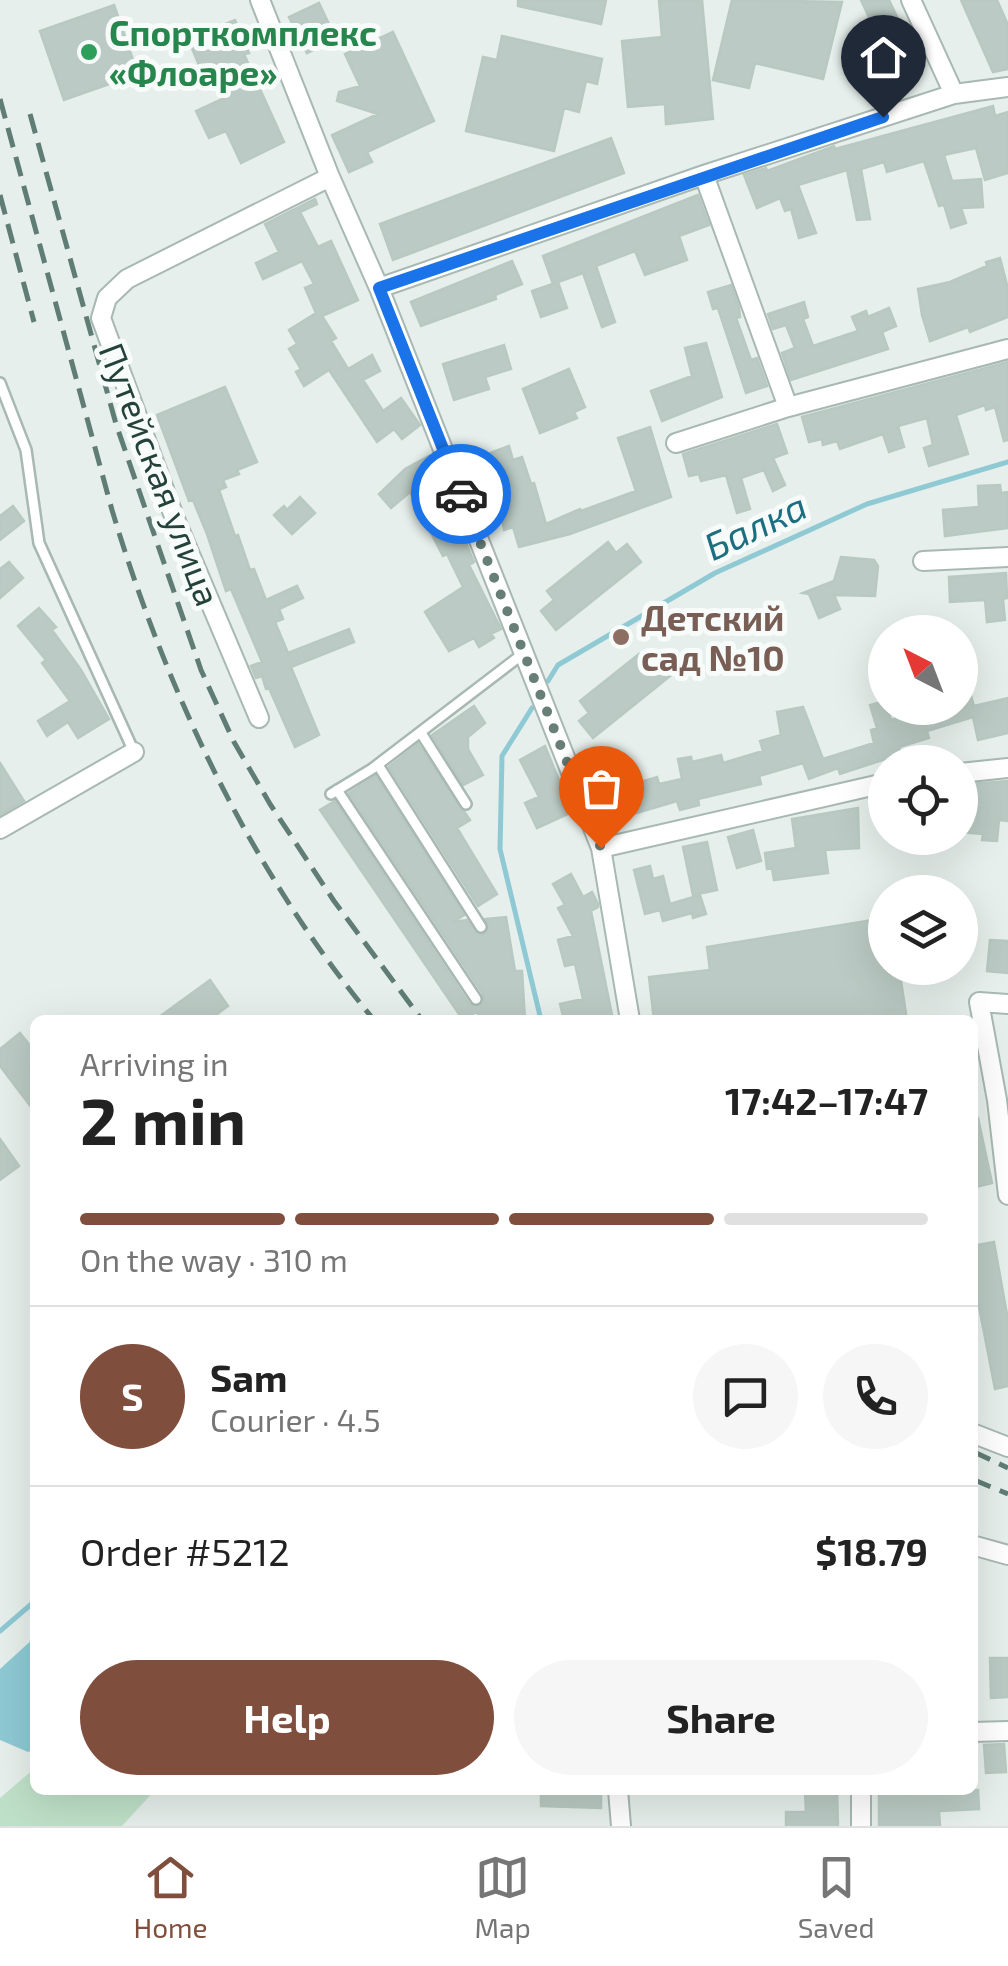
<!DOCTYPE html>
<meta charset="utf-8">
<style>
body{margin:0;font-family:"Exo 2",sans-serif;background:#f6f6f6;color:#222;height:100vh;display:flex;flex-direction:column;font-size:38px;white-space:nowrap}
*{box-sizing:border-box;margin:0}
p{font-size:32px;color:#767676}
.icon{flex:none;width:55px;height:55px;fill:none;stroke:currentColor;stroke-width:2;stroke-linecap:round;stroke-linejoin:round}
.map{position:relative;flex:1;overflow:hidden}
.panel{position:absolute;left:30px;top:1015px;width:948px;height:780px;display:flex;flex-direction:column;background:#fff;border-radius:15px;box-shadow:0 10px 40px #0002}
.panel>*{flex:none}
.needle{width:65px;rotate:318deg}
.tools{position:absolute;left:868px;top:615px;display:grid;gap:20px}
.tools a{display:grid;place-items:center;width:110px;height:110px;border-radius:50%;background:#fff;box-shadow:0 10px 40px #0002;font-size:50px}
.pin{position:absolute;display:grid;place-items:center;width:85px;height:85px;color:#fff;margin:-102px -42px;border-radius:50% 50% 50% 0;rotate:-45deg;box-shadow:0 0 10px #0007}
.pin .icon{rotate:45deg}
.courier{position:absolute;display:grid;place-items:center;width:100px;height:100px;margin:-50px;border:8px solid #1a73e8;border-radius:50%;background:#fff;color:#222;box-shadow:0 2px 12px #0007}
.head em{font-style:normal;font-weight:700}
.head div{display:flex;flex-direction:column-reverse}
.head{display:flex;align-items:center;justify-content:space-between;height:170px;padding:0 50px}
h1{font-size:65px;font-weight:700;line-height:75px}
.bar{display:grid;grid-template-columns:repeat(4,1fr);gap:15px 10px;align-content:center;height:120px;padding:0 50px}
.bar i{height:12px;border-radius:8px;background:#e0e0e0}
.bar .selected{background:#804e3d}
.bar p{grid-column:span 4}
.line{display:flex;align-items:center;gap:25px;padding:0 50px;border-top:2px solid #e0e0e0}
.line div{flex:1}
.round{display:grid;place-items:center;flex:none;width:105px;height:105px;border-radius:52px;background:#f6f6f6}
.button{display:flex;gap:20px;margin-top:auto;padding:20px 50px}
.button a{flex:1;height:115px;border-radius:60px;background:#804e3d;color:#fff;font-size:40px;font-weight:700;line-height:115px;text-align:center}
.button a+a{background:#f6f6f6;color:#222}
.tab-bar{display:flex;justify-content:space-around;align-items:center;height:140px;border-top:2px solid #e0e0e0;background:#fff;font-size:28px;color:#767676}
.tab-bar a{display:grid;justify-items:center;gap:5px}
.tab-bar .selected{color:#804e3d}
.map>svg:first-child{display:block}
.green{fill:#bfe0c8}
.water{fill:#8ec9d4}
.lines{fill:none;stroke-linecap:round;stroke-linejoin:round}
.stream{stroke:#8ec9d4;stroke-width:5}
.building{fill:#bbcac4;stroke:#b8c9c2;stroke-width:2.5}
.service-casing{stroke:#a8b8b2;stroke-width:14}
.minor-casing{stroke:#a8b8b2;stroke-width:22}
.service{stroke:#fff;stroke-width:9}
.minor{stroke:#fff;stroke-width:18}
.rail{stroke:#5f7d75;stroke-width:5;stroke-dasharray:20 10;stroke-linecap:butt}
.done{stroke:#687f78;stroke-width:10;stroke-dasharray:0 18}
.route{stroke:#1a73e8;stroke-width:12}
.leisure-dot{fill:#2e9e5b;stroke:#f7fbf9;stroke-width:4}
.education-dot{fill:#8d6e63;stroke:#f7fbf9;stroke-width:4}
.labels{text-anchor:middle;dominant-baseline:central;stroke-width:10;stroke-linejoin:round;paint-order:stroke}
.leisure-label{font-size:35px;font-weight:bold;fill:#27864d;stroke:#f7fbf9;text-anchor:start}
.street-label{font-size:35px;fill:#24423a;stroke:#f7fbf9}
.education-label{font-size:35px;font-weight:bold;fill:#785e54;stroke:#f7fbf9;text-anchor:start}
.water-label{font-size:38px;font-style:italic;fill:#1c6f80;stroke:#f7fbf9}
</style>
<div class="map">
<svg width="1008" height="1826" viewBox="0 0 1008 1826">
<rect width="100%" height="100%" fill="#e6efeb"/>
<path class="green" d="M35,1768V1790H155L122,1826H0V1798Z"/>
<path class="water" d="M35,1637V1749L28,1752L0,1740V1669Z"/>
<g class="lines">
<path class="stream" d="M548,681L558,665L715,573L867,504L1008,462
M532,708L502,756L500,849L541,1020
M0,1631L35,1601"/>
</g>
<path class="building" d="M518,0H606L601,24L518,6Z
M659,0H702L713,119L666,124L665,104L628,107L622,41L662,37Z
M732,0L842,2L823,79L755,63L749,88L713,80Z
M861,0H889L915,55L892,67Z
M961,0H997L1008,25V69L993,72Z
M319,3L336,39L307,53L289,17Z
M114,5L138,74L64,100L40,31Z
M235,20L249,53L244,54L284,142L241,163L226,131L209,138L196,111L231,95L218,65L202,72L188,39Z
M393,32L434,121L367,152L372,162L349,172L332,135L378,114L337,101L339,92L360,86L345,54Z
M502,36L602,59L597,84L586,81L579,112L564,108L554,151L466,131L483,57L497,60Z
M993,106L995,116L1008,112V173L985,180L976,148L944,155L952,181L981,179L983,207L961,208L966,223L951,228L944,205L939,206L924,161L887,172L884,162L861,169L870,219L857,220L847,170L798,185L816,233L799,238L791,209L785,211L780,198L757,208L744,175L766,168L767,171L834,146L835,149Z
M611,138L624,173L393,260L380,224Z
M698,195L709,225L679,236L687,260L645,275L635,251L596,266L615,322L602,327L583,273L553,284L543,256Z
M315,199L317,204L300,212L318,247L331,241L358,300L322,316L336,338L331,341L348,369L372,355L380,371L363,380L383,411L401,398L420,425L402,439L394,429L377,442L329,370L304,386L296,372L301,369L289,349L297,344L289,330L316,313L305,288L314,284L302,261L263,279L256,263L279,252L265,224Z
M1000,258L1008,289V317L970,332L968,327L930,341L922,315L918,289L950,282L987,266L986,262Z
M512,261L522,284L495,295L496,299L421,326L411,302Z
M558,282L567,308L541,317L532,291Z
M731,285L739,308L740,317L736,318L751,360L757,358L767,386L746,393L718,308L713,309L708,292Z
M804,302L808,317L803,319L813,346L858,331L852,317L866,311L868,317L889,308L896,326L882,332L888,349L791,380L782,353L795,348L786,325L773,329L768,314Z
M706,343L722,397L662,421L651,391L692,376L685,348Z
M504,345L511,369L485,377L489,389L454,400L443,364Z
M1008,362V440L1004,441L995,407L986,410L985,405L956,415L968,454L929,466L924,448L933,445L927,418L898,426L904,447L889,452L883,434L840,449L837,441L823,445L822,439L809,442L802,417Z
M569,369L585,407L574,412L577,418L540,433L523,389Z
M225,387L257,462L237,470L239,474L223,480L226,487L219,490L235,536L238,535L250,570L254,569L266,600L297,586L303,598L279,609L283,619L275,622L288,653L349,629L354,642L291,667L319,735L295,747L269,688L266,689L262,676L256,678L251,666L262,662L231,589L226,591L207,534L193,500L189,501L157,415Z
M777,424L787,453L773,458L785,485L773,491L764,470L741,478L750,509L737,513L726,475L701,481L699,474L689,476L683,454Z
M650,427L671,497L570,534L519,547L513,527L504,530L498,493L485,455L509,446L513,460L522,457L531,484L534,483L546,524L580,509L581,511L636,491L618,438Z
M429,456L474,562L469,565L501,629L491,634L494,638L479,647L474,638L449,651L425,612L463,587L447,554L443,556L410,492L391,508L379,494L405,469Z
M1000,485L1001,493L1008,492V528L945,536L943,510L979,507L978,486Z
M300,497L315,513L292,534L274,515L284,506L287,510Z
M13,506L24,521L0,540V516Z
M608,542L616,553L627,544L641,562L556,630L541,611L554,600L547,591Z
M841,557L874,560L878,566L875,596L834,595L840,609L819,618L809,594L803,593L834,581Z
M9,562L23,578L0,598V569Z
M1006,573L1007,598L1003,599L1005,620L987,622L985,600L950,602L949,577Z
M39,608L56,627L52,630L81,670L109,719L78,738L68,722L47,736L38,721L70,701L42,663L46,660L18,626Z
M639,654L649,666L662,656L675,672L593,738L579,721L589,713L580,701Z
M960,672H964L974,706L1008,698V733L978,740L973,717L927,731L929,738L899,747L901,754L840,774L838,768L809,779L803,763L759,776L761,784L698,799L699,805L680,810L677,801L620,818L615,802L634,797L631,785L657,777L659,784L682,779L678,759L691,757L692,762L721,755L723,763L763,751L760,741L781,735L777,712L803,707L823,759L874,743L871,730L877,728L870,705L885,701L891,720L932,708H960Z
M474,706L485,723L468,737V749L483,775L463,785L432,735Z
M418,744L470,820L457,828L497,894L478,906L389,767Z
M545,746L572,812L537,828L525,803L539,797L520,760Z
M0,763L24,801L0,815Z
M376,776L464,915L453,922L467,920L475,932L482,935L489,928L485,919L506,917L515,971H522L525,1020H484L476,1012L463,1020L320,810L335,801L469,1004L480,1006L484,1002L483,994L349,793Z
M1008,781V821L999,820L997,841L982,840L983,834L960,832V785Z
M858,808L859,848L825,850L828,873L774,880L772,868L767,869L765,853L796,848L792,819Z
M753,830L761,861L737,868L728,837Z
M707,842L717,890L693,895L683,847Z
M650,866L653,879L663,876L670,904L700,895L706,914L693,918L692,913L663,921L660,910L645,914L634,870Z
M571,874L583,897L592,892L598,904V907L591,911L613,1020H564L560,1004L583,999L575,964L565,966L558,940L573,936L558,908L565,905L553,884Z
M885,918V968H899L907,1020H654L649,977L710,970L707,947Z
M990,940L1008,941V973L987,971Z
M210,980L228,1006L209,1020H155Z
M20,1033L35,1052V1112L0,1066V1049Z
M978,1118L992,1183L972,1188V1119Z
M0,1139L19,1166L0,1180Z
M994,1242L1008,1320V1386L995,1389L975,1286L972,1287V1246Z
M990,1658H1008V1697L991,1698Z
M1004,1744L1006,1772L986,1773L984,1745Z
M541,1790H601V1808L541,1806Z
M805,1790H837L838,1826H786V1812H806Z
M879,1790H907V1794L978,1790L979,1809L939,1811L940,1826L879,1825Z"/>
<g class="lines">
<defs>
<path id="service" d="M0,383L26,450L39,543L134,752
M421,733L466,804
M378,765L481,927
M337,790L476,999
M331,794L372,769L524,653"/>
<path id="minor" d="M260,0L330,177L379,288L601,848L630,1020
M911,0L954,94
M704,175L788,407
M379,288L704,175L954,94L1008,87
M676,443L788,407L1008,349
M923,561L1008,557
M259,718L175,519L101,318L107,298L127,279L330,177
M960,773L1008,768
M0,829L134,752
M601,848L885,783
M1008,1004L979,1002L997,1100L1008,1195
M972,1433L1008,1447
M972,1545L1008,1555
M972,1732L1008,1731
M618,1790L621,1826
M861,1790V1826"/>
</defs>
<use href="#service" class="service-casing"/>
<use href="#minor" class="minor-casing"/>
<use href="#service" class="service"/>
<use href="#minor" class="minor"/>
<path class="rail" d="M0,99L112,510C167,693 252,873 374,1020
M30,114L116,424L201,670L234,742L270,804L334,901L422,1020
M0,195L34,322
M972,1451L1008,1468
M972,1479L1008,1494"/>
</g>
<g class="lines">
<path class="done" d="M461,494L601,848"/>
<path class="route" d="M461,494L379,288L883,117"/>
</g>
<circle class="leisure-dot" cx="89" cy="52" r="10"/>
<circle class="education-dot" cx="621" cy="637" r="10"/>
<g class="labels">
<g class="leisure-label">
<text x="109" y="32">Спорткомплекс<tspan x="109" dy="40">«Флоаре»</tspan></text>
</g>
<g class="street-label">
<text transform="translate(161 474) rotate(69)">Путейская улица</text>
</g>
<g class="education-label">
<text x="641" y="617">Детский<tspan x="641" dy="40">сад №10</tspan></text>
</g>
<g class="water-label">
<text transform="translate(755 525) rotate(-25)">Балка</text>
</g>
</g>
</svg>
<div class="tools">
<a><svg class="needle" viewBox="-14 -14 28 28"><path d="M0-13l5 13h-10z" fill="#e53935"/><path d="M0 13l5-13h-10z" fill="#767676"/></svg></a>
<a><svg class="icon" aria-label="locate" viewBox="0 0 24 24"><circle cx="12" cy="12" r="6"/><path d="M12 2v4M12 18v4M2 12h4M18 12h4"/></svg></a>
<a><svg class="icon" aria-label="layers" viewBox="0 0 24 24"><path d="M12 4l9 5-9 5-9-5zM3 14l9 5 9-5"/></svg></a>
</div>
<div class="pin" style="left:601px;top:848px;background:#ea580c"><svg class="icon" aria-label="bag" viewBox="0 0 24 24"><path d="M5 8h14l-1 12H6zM9 8a3 3 0 0 1 6 0"/></svg></div>
<div class="pin" style="left:883px;top:117px;background:#1f2937"><svg class="icon" aria-label="home" viewBox="0 0 24 24"><path d="M3 11l9-7 9 7M6 9v11h12V9"/></svg></div>
<div class="courier" style="left:461px;top:494px"><svg class="icon" aria-label="car" viewBox="0 0 24 24"><path d="M5 17H2v-5l4-1 3-4h7l3 4 3 1v5h-3M9 17h6M6 11h13"/><circle cx="7" cy="17" r="2"/><circle cx="17" cy="17" r="2"/></svg></div>
<section class="panel">
<div class="head"><div><h1>2 min</h1><p>Arriving in</p></div><em>17:42–17:47</em></div>
<div class="bar"><i class="selected"></i><i class="selected"></i><i class="selected"></i><i></i><p>On the way · 310 m</p></div>
<div class="line" style="height:180px"><b class="round" style="background:#804e3d;color:#fff">S</b><div><b>Sam</b><p>Courier · 4.5</p></div><a class="round"><svg class="icon" aria-label="chat" viewBox="0 0 24 24"><path d="M4 5h16v11H9l-5 4z"/></svg></a><a class="round"><svg class="icon" aria-label="phone" viewBox="0 0 24 24"><path d="M5 4h4l2 5-3 2q2 4 5 5l2-3 5 2v4C11 20 4 13 5 4z"/></svg></a></div>
<div class="line" style="height:130px"><div>Order #5212</div><b>$18.79</b></div>
<div class="button"><a>Help</a><a>Share</a></div>
</section>
</div>
<nav class="tab-bar">
<a class="selected"><svg class="icon" aria-label="home" viewBox="0 0 24 24"><path d="M3 11l9-7 9 7M6 9v11h12V9"/></svg>Home</a>
<a><svg class="icon" aria-label="map" viewBox="0 0 24 24"><path d="M3 6l6-2 6 2 6-2v14l-6 2-6-2-6 2zM9 4v14M15 6v14"/></svg>Map</a>
<a><svg class="icon" aria-label="saved" viewBox="0 0 24 24"><path d="M7 4h10v16l-5-4-5 4z"/></svg>Saved</a>
</nav>
